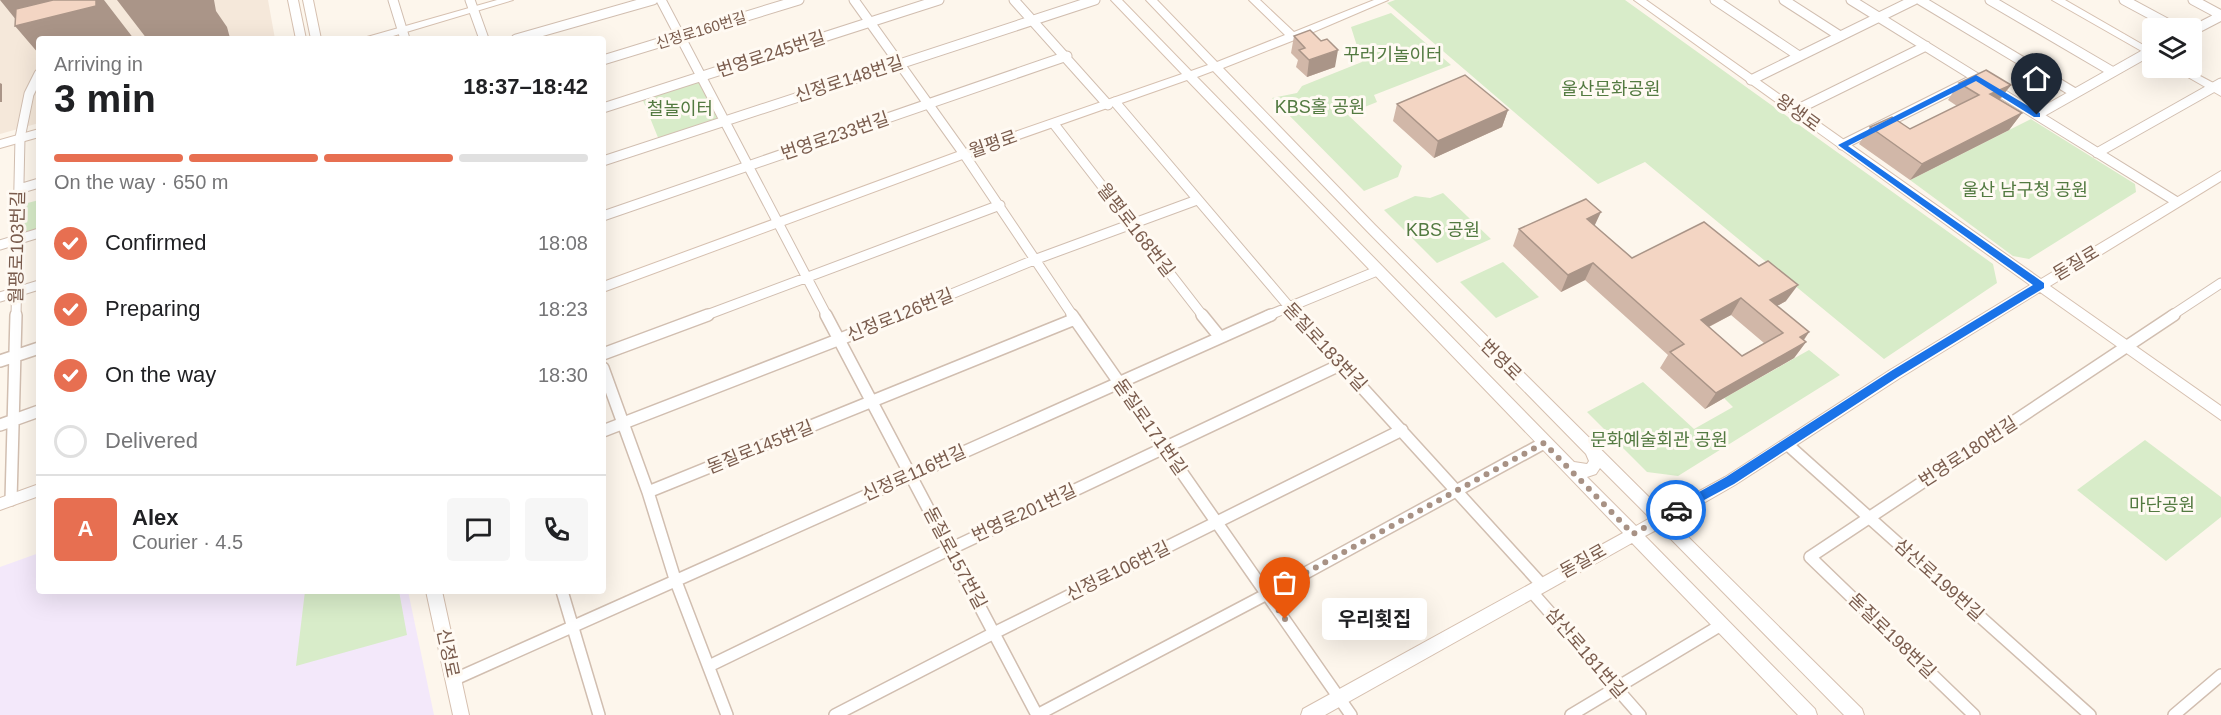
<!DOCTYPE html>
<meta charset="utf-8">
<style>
body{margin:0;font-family:Helvetica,"Noto Sans KR",sans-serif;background:#f6f6f6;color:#202124;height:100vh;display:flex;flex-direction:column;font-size:22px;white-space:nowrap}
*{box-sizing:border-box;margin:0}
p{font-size:20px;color:#757577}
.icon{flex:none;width:33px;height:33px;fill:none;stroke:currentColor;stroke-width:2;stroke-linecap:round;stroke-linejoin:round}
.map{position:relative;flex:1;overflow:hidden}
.details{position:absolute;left:36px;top:36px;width:570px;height:558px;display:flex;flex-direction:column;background:#fff;border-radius:6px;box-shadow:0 6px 24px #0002}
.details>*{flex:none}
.fabs{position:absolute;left:2142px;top:18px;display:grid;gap:12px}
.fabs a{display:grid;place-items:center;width:60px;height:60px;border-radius:6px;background:#fff;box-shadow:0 6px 24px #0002;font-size:30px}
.pin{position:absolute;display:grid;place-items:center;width:51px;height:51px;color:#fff;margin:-62px -26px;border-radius:50% 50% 50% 0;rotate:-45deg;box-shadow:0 0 6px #0007}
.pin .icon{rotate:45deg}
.courier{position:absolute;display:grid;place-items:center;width:60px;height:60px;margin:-30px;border:4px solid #1a73e8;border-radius:50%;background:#fff;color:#222;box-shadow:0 2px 8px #0007}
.bubble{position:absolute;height:42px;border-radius:6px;background:#fff;box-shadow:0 6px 24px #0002;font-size:20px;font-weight:700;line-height:42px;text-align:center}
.overview em{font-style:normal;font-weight:700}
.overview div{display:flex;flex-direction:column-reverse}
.overview{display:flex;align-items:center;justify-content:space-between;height:102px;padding:0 18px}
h1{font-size:39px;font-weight:700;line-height:45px}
.bar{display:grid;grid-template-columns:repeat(4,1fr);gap:9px 6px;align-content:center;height:72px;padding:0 18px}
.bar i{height:8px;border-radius:4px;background:#e0e0e0}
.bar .active{background:#e76f51}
.bar p{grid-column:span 4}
.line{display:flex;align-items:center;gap:15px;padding:0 18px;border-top:2px solid #e0e0e0}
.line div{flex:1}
.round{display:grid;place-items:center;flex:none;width:63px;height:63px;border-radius:6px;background:#f6f6f6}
ol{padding:0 18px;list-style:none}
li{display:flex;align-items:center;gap:18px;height:66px}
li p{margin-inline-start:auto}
li .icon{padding:6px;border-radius:50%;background:#e76f51;color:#fff;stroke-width:4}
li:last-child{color:#757577}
li i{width:33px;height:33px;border:3px solid #e0e0e0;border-radius:50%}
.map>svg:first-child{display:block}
.residential{fill:#f5e8da}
.education{fill:#f3e8fa}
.green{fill:#d8ecc9}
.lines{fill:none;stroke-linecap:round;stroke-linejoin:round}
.street-far1-casing{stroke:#d1beb0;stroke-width:11}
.street-casing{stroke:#d1beb0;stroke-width:14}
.secondary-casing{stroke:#d6c0b0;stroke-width:2}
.street-far1{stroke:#fff;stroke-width:9}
.street{stroke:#fff;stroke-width:11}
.secondary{fill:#fff;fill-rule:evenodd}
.wall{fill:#d1b7a8;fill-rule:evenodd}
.shaded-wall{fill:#aa9588}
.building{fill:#f3d5c3;stroke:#aa9588;stroke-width:1.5;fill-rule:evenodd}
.route{fill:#1a73e8}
.done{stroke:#a89285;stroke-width:6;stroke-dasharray:0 10.8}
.labels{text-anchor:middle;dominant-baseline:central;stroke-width:6;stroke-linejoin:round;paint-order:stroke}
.far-street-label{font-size:15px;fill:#7a5c4d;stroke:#fffaf3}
.street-label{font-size:18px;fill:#7a5c4d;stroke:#fffaf3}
.park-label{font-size:18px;fill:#537a41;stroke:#fffaf3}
</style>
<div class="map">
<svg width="2221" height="715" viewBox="0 0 2221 715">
<rect width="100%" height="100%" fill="#fdf6ec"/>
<path class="residential" d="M0,0H268L275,39H39V123L0,134Z"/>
<path class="education" d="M39,553V591H408L434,715H0V567Z"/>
<path class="green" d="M1395,0H1625L1993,264L1997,283L1884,359L1645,162L1598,184L1387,3Z
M1391,13L1451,65L1374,95L1377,102L1347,114L1402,166L1398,177L1364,191L1272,98L1297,93L1302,86L1362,62L1351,27Z
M698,80L718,120L659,140L642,98Z
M2031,119L2135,184L2136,192L2029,259L2013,256L1910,180Z
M1443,193L1491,239L1437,263L1384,210L1415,196L1430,198Z
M39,200V231L20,237V205Z
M1503,262L1539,297L1496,318L1460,282Z
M1809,350L1840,375L1678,476L1647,472L1587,412L1643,382L1694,429L1733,407L1724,398Z
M2145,440L2221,497V517L2166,561L2077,490Z
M305,591H399L407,635L296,666Z"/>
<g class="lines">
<defs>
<path id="street-far1" d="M393,0L405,39
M470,0L484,39
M661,0L827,316
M854,0L964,154L1073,316
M1014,0L1108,105
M1715,0L1799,56
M1784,0L1840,36
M1851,0L2177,202
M1920,0L2075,93
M1990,0L2113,72
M2124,0L2176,28
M2193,0L2221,15
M2192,31L2221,16
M516,39L653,0
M603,60L799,0
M1751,80L1914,0
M1115,102L1297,316
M603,108L939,0
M1794,111L1926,46
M2037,115L2152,50
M1054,124L1203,316
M1842,145L1968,82
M2097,153L2221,83
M603,161L1095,0
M19,189L39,183
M603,216L1067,56
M0,245L39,233
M0,297L39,285
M16,316L20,138L29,94L39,74
M704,316L1000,205
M898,316L1034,260L1197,200
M1267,316L1377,271
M2171,316L2221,283"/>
<path id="street" d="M826,315L1037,715
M1072,315L1351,715
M1202,315L1219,336
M1296,315L1542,585
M603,354L708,315
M0,361L39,348
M603,368L648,492L675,579L727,715
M0,425L39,411
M603,431L902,315
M1788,445L2090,715
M648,492L1075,319
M11,500L16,315
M562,591L599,715
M1531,591L1640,715
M709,666L950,549L1342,364
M453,680L1271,315
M835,715L994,633L1402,430
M1037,715L1267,594L1544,443
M1571,715L1721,625
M1974,715L1810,557L2174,315
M2174,715L2221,675"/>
<path id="secondary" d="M288,0H298L306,39H296Z
M303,0H313L321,39H311Z
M497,0H513L383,39H366L367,37Z
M1111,0H1122L1191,71L1208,65L1146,0H1157L1217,62L1285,35L1249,0H1260L1294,32L1374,0H1388L1297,39L1223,68L1375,225L1663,511L1725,477L1890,370L2030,285L1634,0H1646L2041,279L2221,171V181L2050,286L2221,406V420L2040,292L1900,378L1735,485L1672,521L1862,709L1864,715H1844L1660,528L1645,536L1815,709L1817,715H1798L1632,543L1325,715H1301L1303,709L1623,533L1187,80L968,157L603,292V282L960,151L1182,74ZM1213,71L1367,231L1586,454L1589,461L1587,464L1574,462L1197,77ZM1600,468L1650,518L1636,526L1587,477L1596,474Z
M2052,0H2065L2152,50V57Z
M2172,68H2185L2221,87V96Z
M39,129V137L0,148V140Z
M39,484V496L0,510V498Z
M426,591H442L469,715H453Z"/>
</defs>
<use href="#street-far1" class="street-far1-casing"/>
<use href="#street" class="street-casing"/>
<use href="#secondary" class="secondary-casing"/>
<use href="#street-far1" class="street-far1"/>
<use href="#street" class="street"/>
<use href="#secondary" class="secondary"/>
</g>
<path class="wall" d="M1294,36L1335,67L1307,77L1296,67L1298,60L1291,53Z
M1959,83L2011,85L2000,100L2022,113L2009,130L1910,180L1859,144L1870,127L1910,129L1957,106L1948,100Z
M1397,104L1508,110L1502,127L1434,158L1393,121Z
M1595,226L1632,258L1786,301L1777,306L1809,332L1804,340L1806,342L1794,358L1705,409L1660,368L1668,355L1585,280L1561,292L1513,246L1519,229ZM1731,315L1764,343L1742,356L1709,327Z"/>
<path class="shaded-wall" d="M0,0H69L17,21Z
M96,0H104L134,39H39V54L15,26Z
M117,0H214L216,11L227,27L230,38L147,39Z
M1338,50L1335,67L1307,77L1309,60Z
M0,83L2,84V102H0Z
M2011,85L1998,101L1990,94Z
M1508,110L1502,127L1434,158L1438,141Z
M2022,113L2009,130L1910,180L1922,164Z
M1601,212L1593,229L1587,219Z
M1593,263L1585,280L1561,292L1568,275Z
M1798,285L1786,301L1761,315L1770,300Z
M1741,298L1731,315L1691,336L1701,320Z
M1809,332L1800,345L1806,342L1794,358L1705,409L1716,393Z"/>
<path class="building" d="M53,0H96V6L15,26L16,9Z
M1310,30L1321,41L1327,39L1338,50L1309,60L1299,50L1305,48L1294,36Z
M1986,70L2011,85L1990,94L2022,113L1922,164L1870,127L1892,117L1910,129L1979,95L1959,83Z
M1465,75L1508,110L1438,141L1397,104Z
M1586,199L1601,212L1587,219L1632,258L1704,222L1759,266L1768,261L1798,285L1770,300L1809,332L1800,337L1806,342L1716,393L1670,352L1684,344L1593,263L1568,275L1519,229ZM1741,298L1783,333L1742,356L1701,320Z"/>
<path class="route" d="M1976,75L2040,113V117H2034L1976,81L1848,146L2044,283V288L1898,377L1734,484L1680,513H1672V507L1726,477L1891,371L2033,285L1838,145Z"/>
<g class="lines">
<path class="done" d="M1285,619L1267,594L1544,443L1633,534L1676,510"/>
</g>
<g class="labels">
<g class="far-street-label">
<text transform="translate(701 30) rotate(-17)">신정로160번길</text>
</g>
<g class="street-label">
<text transform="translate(771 54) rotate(-18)">번영로245번길</text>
<text transform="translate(849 79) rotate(-18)">신정로148번길</text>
<text transform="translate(1798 113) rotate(36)">왕생로</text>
<text transform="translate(835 136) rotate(-19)">번영로233번길</text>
<text transform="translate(993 144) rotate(-19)">월평로</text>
<text transform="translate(1136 230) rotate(52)">월평로168번길</text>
<text transform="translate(17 247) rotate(-89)">월평로103번길</text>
<text transform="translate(2076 263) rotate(-31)">돋질로</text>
<text transform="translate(900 315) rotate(-22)">신정로126번길</text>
<text transform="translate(1325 347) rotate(47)">돋질로183번길</text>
<text transform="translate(1501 360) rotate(45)">번영로</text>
<text transform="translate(1150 427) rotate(55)">돋질로171번길</text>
<text transform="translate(760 447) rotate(-22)">돋질로145번길</text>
<text transform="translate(1968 452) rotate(-33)">번영로180번길</text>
<text transform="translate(914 473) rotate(-24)">신정로116번길</text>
<text transform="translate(1024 513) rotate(-25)">번영로201번길</text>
<text transform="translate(955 558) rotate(62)">돋질로157번길</text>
<text transform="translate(1583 561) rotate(-29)">돋질로</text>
<text transform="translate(1118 571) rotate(-26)">신정로106번길</text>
<text transform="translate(1939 580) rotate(42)">삼산로199번길</text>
<text transform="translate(1892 636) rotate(44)">돋질로198번길</text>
<text transform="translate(448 653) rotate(78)">신정로</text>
<text transform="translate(1586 653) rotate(49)">삼산로181번길</text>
</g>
<g class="park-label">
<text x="1393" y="55">꾸러기놀이터</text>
<text x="1611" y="89">울산문화공원</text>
<text x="1320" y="107">KBS홀 공원</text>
<text x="680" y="109">철놀이터</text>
<text x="2025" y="190">울산 남구청 공원</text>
<text x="1443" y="230">KBS 공원</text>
<text x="1659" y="440">문화예술회관 공원</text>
<text x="2162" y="505">마단공원</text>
</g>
</g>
</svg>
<div class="fabs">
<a><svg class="icon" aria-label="layers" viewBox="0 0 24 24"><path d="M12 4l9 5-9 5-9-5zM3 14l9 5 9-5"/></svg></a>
</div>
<div class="pin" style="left:1285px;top:619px;background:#ea580c"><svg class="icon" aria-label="bag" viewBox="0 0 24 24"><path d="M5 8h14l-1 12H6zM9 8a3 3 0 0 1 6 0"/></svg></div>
<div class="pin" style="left:2037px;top:115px;background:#1f2937"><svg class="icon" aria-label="home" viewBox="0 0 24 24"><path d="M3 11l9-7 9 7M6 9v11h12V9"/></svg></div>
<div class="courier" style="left:1676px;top:510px"><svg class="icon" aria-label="car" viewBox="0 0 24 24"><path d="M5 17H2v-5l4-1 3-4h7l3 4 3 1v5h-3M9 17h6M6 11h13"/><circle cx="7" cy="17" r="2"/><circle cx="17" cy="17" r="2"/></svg></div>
<div class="bubble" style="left:1322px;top:598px;width:105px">우리횟집</div>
<section class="details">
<div class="overview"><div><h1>3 min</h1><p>Arriving in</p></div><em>18:37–18:42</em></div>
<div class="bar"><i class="active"></i><i class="active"></i><i class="active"></i><i></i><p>On the way · 650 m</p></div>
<ol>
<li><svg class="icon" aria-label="check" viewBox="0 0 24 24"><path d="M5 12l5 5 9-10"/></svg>Confirmed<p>18:08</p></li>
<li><svg class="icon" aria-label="check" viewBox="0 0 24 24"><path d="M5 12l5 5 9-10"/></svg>Preparing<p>18:23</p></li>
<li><svg class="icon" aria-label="check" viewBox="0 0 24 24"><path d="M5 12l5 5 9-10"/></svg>On the way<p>18:30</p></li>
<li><i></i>Delivered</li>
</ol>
<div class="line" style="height:108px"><b class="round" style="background:#e76f51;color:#fff">A</b><div><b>Alex</b><p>Courier · 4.5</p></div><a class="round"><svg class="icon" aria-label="chat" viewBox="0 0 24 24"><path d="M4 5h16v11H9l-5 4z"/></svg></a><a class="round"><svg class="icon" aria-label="phone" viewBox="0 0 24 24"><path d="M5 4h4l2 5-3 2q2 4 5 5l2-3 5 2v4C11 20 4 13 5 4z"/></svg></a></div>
</section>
</div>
